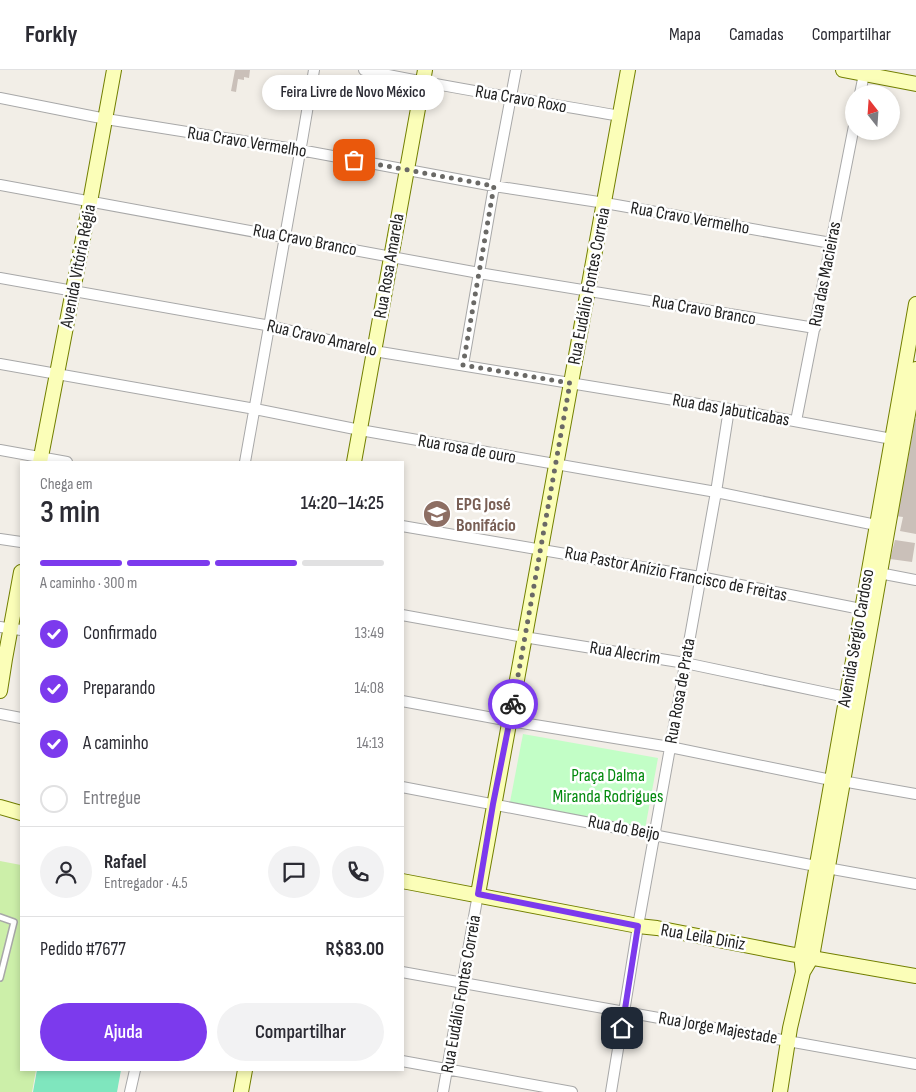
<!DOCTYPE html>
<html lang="pt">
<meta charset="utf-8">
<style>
body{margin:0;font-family:"Sofia Sans Condensed",sans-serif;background:#f2f2f3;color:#2b2b33;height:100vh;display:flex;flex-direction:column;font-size:19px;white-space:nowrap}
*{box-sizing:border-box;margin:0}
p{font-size:16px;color:#7c7c81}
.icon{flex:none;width:28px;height:28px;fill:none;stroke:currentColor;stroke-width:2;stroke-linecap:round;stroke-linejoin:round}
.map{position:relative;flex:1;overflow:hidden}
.sheet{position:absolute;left:20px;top:391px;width:384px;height:610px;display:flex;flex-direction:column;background:#fff;border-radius:0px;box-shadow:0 2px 8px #0003}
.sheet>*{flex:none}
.needle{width:32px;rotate:343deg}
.buttons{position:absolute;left:845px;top:15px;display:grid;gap:10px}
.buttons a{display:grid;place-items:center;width:55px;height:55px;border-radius:50%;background:#fff;box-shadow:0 2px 8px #0003;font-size:25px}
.pin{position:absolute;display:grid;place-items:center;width:42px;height:42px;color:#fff;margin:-21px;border-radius:10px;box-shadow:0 2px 8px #0006}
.courier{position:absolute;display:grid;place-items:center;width:50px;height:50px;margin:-25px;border:4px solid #7c3aed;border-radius:50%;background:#fff;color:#222;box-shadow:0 1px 6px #0007}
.bubble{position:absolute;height:35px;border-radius:18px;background:#fff;box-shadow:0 2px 8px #0003;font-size:16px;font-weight:600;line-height:35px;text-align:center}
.head em{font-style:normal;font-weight:600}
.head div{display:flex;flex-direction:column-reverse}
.head{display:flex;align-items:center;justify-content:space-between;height:85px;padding:0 20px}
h1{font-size:32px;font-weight:600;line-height:38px}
.bar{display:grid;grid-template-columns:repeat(4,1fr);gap:8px 5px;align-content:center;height:60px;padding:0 20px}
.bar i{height:6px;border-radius:4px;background:#e1e1e2}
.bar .active{background:#7c3aed}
.bar p{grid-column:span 4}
.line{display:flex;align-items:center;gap:12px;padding:0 20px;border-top:1px solid #e1e1e2}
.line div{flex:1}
.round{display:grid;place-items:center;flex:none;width:52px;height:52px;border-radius:26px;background:#f2f2f3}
ol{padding:0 20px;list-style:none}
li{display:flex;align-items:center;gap:15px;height:55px}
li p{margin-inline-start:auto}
li .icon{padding:5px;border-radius:50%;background:#7c3aed;color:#fff;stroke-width:4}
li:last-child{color:#7c7c81}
li i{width:28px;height:28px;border:2px solid #e1e1e2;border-radius:50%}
.cta{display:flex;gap:10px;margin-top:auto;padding:10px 20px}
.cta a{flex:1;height:58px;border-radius:30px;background:#7c3aed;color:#fff;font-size:20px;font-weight:600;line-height:58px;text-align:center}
.cta a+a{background:#f2f2f3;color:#2b2b33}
header{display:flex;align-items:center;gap:30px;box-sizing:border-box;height:70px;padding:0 25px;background:#fff;border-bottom:1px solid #e1e1e2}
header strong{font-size:24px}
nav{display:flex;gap:28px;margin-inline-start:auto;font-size:18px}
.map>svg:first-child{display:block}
.grass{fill:#ccefa9}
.park{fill:#c2fec6}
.pitch{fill:#7fe6be}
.building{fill:#cac0b9}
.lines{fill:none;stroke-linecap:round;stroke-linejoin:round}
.lane-casing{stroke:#a8a8a8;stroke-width:8}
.street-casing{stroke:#a8a8a8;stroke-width:12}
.secondary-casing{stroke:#727f00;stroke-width:16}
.lane{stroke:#fff;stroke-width:5}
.street{stroke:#fff;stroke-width:10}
.secondary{stroke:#fbfeb8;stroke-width:14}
.done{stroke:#6a6966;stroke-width:5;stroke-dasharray:0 9}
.route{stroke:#7c3aed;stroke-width:6}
.labels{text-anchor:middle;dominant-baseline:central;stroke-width:5;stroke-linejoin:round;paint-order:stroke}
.street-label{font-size:18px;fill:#212121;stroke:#fff}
.education-label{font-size:18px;font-weight:bold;fill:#785e54;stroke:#fff;text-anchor:start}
.park-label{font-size:18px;fill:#038a0e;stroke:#fff}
</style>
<header>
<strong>Forkly</strong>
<nav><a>Mapa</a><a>Camadas</a><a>Compartilhar</a></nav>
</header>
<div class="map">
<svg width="916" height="1022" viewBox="0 0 916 1022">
<rect width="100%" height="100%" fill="#f2eee7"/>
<path class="grass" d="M0,791L21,795V1000H36L32,1022H0Z"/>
<path class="park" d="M523,664L658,688L645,759L510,732Z"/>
<path class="pitch" d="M37,1000H121L117,1022H33Z"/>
<path class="building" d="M235,0H250L249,8L244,7V10L238,9L236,22L231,21Z
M915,349H916V464L900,461L903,447L895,446L902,410L904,411Z
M895,470L915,473L912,492L890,489Z"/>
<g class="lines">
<defs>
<path id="lane" d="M0,847L14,852L0,908"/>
<path id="street" d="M364,0C449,18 535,31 620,46
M860,24L864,4
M0,28L106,49L300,80L494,116L605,133L831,173
M0,115L479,203L815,258
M0,208L271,256L374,281L729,339L892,369
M0,294L255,339L360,360L716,422L876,455
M463,295L494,116L516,0
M796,351L854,56
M0,380L67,392
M245,392C269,262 292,131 314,0
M402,456L700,507L861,539
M0,469L21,472
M879,503L916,510
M402,545L524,567L685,593L846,627
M0,557L21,560
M402,631L510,651L670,677L831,710
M0,644L21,648
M842,711L916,724
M402,717L816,796
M827,798L916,814
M402,902L916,994
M402,991L572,1022
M130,1022L135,1000
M443,1022L478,824
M611,1022L638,856L716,422L729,339"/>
<path id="secondary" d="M843,0L916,14
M40,392L90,132L114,0
M354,392L425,0
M0,621L5,589L21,502
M0,737L21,743
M402,811L638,856L657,858L790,884L916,906
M478,824L628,0
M803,902L801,885L916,234
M241,1022L245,1000
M780,1022L790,958L803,902L812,887L916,299"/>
</defs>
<use href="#lane" class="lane-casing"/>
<use href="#street" class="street-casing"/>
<use href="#secondary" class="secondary-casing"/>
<use href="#lane" class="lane"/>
<use href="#street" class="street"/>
<use href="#secondary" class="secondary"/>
</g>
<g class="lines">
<path class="done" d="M354,90L494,116L463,295L570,313L513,634"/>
<path class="route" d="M513,634L493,734L478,824L638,856L622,958"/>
</g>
<defs>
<symbol id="school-disc" viewBox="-11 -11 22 22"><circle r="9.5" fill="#8d6e63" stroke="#fff"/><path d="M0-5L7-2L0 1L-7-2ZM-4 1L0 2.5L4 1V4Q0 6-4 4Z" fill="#fff"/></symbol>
</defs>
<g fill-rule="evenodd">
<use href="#school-disc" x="421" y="428" width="32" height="32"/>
</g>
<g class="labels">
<g class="street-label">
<text transform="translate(521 29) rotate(10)">Rua Cravo Roxo</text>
<text transform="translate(247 72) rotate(9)">Rua Cravo Vermelho</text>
<text transform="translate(690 148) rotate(10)">Rua Cravo Vermelho</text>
<text transform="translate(305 170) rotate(11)">Rua Cravo Branco</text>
<text transform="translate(78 196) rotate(-79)">Avenida Vitória Régia</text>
<text transform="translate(389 196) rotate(-80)">Rua Rosa Amarela</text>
<text transform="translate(825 204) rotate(-79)">Rua das Macieiras</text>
<text transform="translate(589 216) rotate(-79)">Rua Eudálio Fontes Correia</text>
<text transform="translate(704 240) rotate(10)">Rua Cravo Branco</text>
<text transform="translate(322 268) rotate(13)">Rua Cravo Amarelo</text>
<text transform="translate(731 340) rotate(10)">Rua das Jabuticabas</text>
<text transform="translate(467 379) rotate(10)">Rua rosa de ouro</text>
<text transform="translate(676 504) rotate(11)">Rua Pastor Anízio Francisco de Freitas</text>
<text transform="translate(856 568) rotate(-80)">Avenida Sérgio Cardoso</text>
<text transform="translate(625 583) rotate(9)">Rua Alecrim</text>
<text transform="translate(680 621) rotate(-80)">Rua Rosa de Prata</text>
<text transform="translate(624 758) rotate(11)">Rua do Beijo</text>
<text transform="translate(703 867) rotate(10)">Rua Leila Diniz</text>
<text transform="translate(461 924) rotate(-80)">Rua Eudálio Fontes Correia</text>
<text transform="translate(718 958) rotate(10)">Rua Jorge Majestade</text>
</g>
<g class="education-label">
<text x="456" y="434">EPG José<tspan x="456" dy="21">Bonifácio</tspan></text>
</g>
<g class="park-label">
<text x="608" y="705">Praça Dalma<tspan x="608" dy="21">Miranda Rodrigues</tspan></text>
</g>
</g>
</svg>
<div class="buttons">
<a><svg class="needle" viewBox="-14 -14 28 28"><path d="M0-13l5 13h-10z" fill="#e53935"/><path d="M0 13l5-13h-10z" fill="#7c7c81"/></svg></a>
</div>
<div class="pin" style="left:354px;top:90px;background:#ea580c"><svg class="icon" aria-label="bag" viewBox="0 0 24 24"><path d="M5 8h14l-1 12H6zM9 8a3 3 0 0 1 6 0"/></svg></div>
<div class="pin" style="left:622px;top:958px;background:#1f2937"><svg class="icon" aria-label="home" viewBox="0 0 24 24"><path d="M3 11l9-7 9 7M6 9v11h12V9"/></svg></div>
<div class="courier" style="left:513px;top:634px"><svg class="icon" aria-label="bike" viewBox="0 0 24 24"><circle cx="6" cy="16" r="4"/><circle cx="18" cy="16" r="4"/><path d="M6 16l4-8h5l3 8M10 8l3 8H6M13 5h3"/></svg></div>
<div class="bubble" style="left:262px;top:5px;width:182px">Feira Livre de Novo México</div>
<section class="sheet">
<div class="head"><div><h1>3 min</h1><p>Chega em</p></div><em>14:20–14:25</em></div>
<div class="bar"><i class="active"></i><i class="active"></i><i class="active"></i><i></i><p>A caminho · 300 m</p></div>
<ol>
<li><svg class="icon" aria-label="check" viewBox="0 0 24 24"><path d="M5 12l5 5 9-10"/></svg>Confirmado<p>13:49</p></li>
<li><svg class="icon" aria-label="check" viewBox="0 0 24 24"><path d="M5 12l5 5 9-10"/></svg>Preparando<p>14:08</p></li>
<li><svg class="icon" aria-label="check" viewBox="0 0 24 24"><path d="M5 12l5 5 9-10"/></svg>A caminho<p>14:13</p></li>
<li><i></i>Entregue</li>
</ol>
<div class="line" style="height:90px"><a class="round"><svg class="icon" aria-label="person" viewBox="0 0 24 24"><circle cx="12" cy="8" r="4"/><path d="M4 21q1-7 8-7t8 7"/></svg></a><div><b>Rafael</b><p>Entregador · 4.5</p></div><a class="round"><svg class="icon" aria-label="chat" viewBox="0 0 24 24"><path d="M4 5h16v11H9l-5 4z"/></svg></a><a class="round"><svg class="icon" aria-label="phone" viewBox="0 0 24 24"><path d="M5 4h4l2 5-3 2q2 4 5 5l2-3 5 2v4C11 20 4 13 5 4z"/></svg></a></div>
<div class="line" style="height:65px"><div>Pedido #7677</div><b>R$83.00</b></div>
<div class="cta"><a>Ajuda</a><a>Compartilhar</a></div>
</section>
</div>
